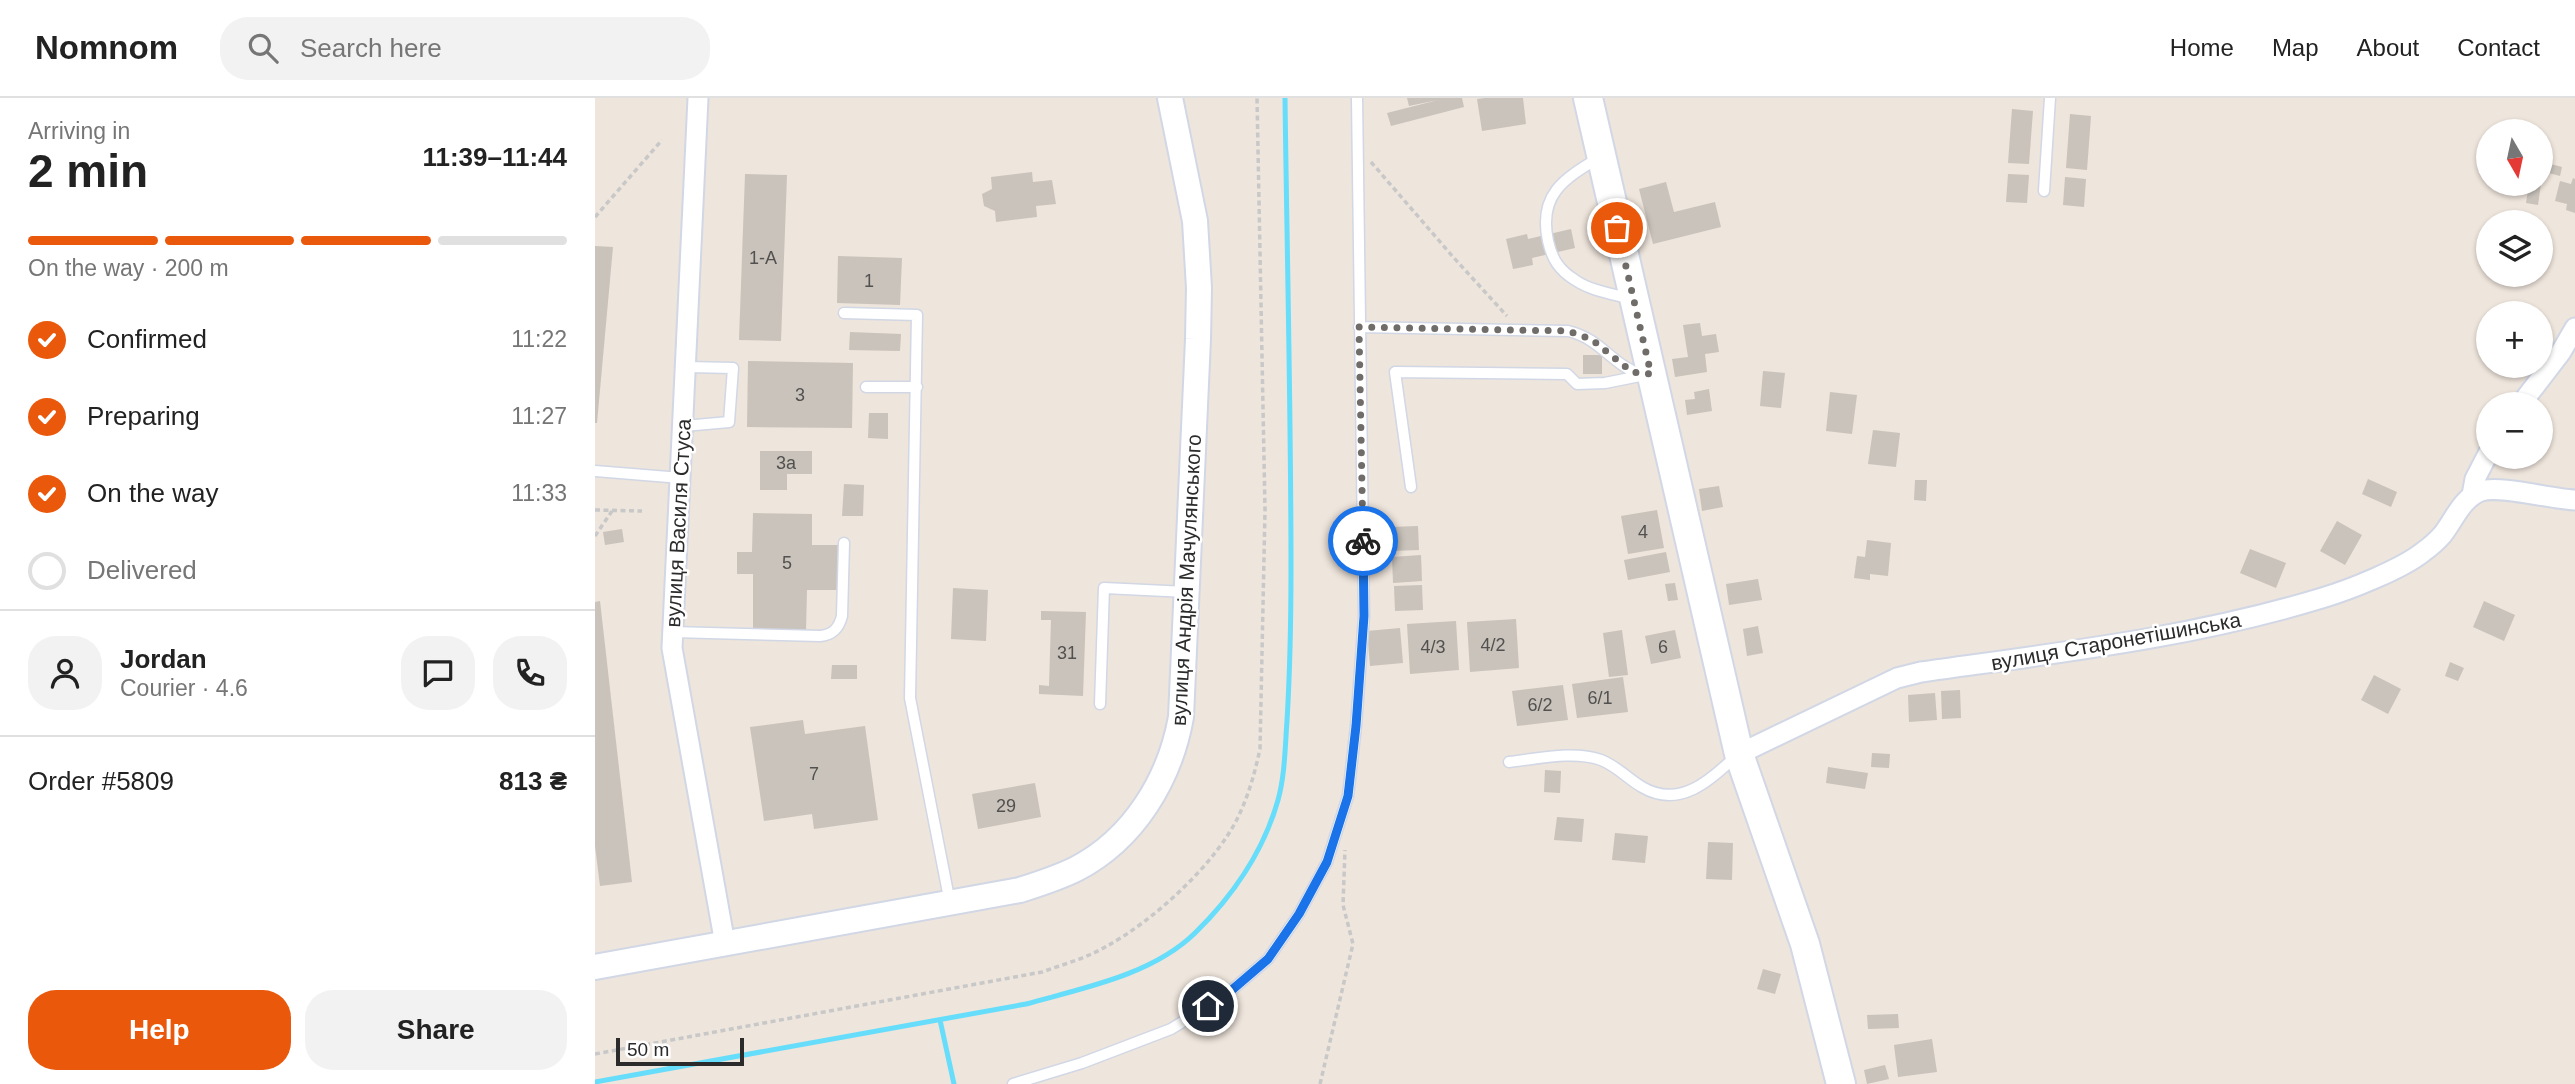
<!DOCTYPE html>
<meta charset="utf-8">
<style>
body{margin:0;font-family:Helvetica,sans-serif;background:#f2f2f2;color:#222;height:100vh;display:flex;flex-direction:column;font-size:26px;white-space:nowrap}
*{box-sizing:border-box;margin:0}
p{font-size:23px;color:#767676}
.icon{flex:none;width:38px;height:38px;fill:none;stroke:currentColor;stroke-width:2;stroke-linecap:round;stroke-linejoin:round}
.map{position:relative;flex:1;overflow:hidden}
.sheet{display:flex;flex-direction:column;background:#fff;width:595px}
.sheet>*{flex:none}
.needle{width:46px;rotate:171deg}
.buttons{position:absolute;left:1881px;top:21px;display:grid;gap:14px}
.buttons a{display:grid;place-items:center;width:77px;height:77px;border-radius:50%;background:#fff;box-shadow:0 2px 5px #0004;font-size:35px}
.scale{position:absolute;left:21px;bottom:18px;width:128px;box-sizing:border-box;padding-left:7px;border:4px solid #2b2b2b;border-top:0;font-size:19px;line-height:24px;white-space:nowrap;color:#2b2b2b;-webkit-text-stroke:5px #fff;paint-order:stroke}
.pin{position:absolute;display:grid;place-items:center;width:60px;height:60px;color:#fff;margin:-30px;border:4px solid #fff;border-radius:50%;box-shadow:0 2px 7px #0007}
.courier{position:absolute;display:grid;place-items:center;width:70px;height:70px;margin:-35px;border:5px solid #1a73e8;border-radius:50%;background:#fff;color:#222;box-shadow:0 2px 9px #0007}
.overview em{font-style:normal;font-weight:700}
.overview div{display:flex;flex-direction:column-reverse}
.overview{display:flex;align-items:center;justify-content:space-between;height:119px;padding:0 28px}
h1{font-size:46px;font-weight:700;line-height:52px}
.bar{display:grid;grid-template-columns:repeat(4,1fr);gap:10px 7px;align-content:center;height:84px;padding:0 28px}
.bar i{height:9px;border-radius:5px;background:#e0e0e0}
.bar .on{background:#ea580c}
.bar p{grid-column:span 4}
.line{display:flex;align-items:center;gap:18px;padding:0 28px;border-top:2px solid #e0e0e0}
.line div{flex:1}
.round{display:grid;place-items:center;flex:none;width:74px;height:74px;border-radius:28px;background:#f2f2f2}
ol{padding:0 28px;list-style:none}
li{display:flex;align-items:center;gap:21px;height:77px}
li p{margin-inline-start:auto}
li .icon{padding:7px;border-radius:50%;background:#ea580c;color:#fff;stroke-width:4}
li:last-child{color:#767676}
li i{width:38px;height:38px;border:4px solid #e0e0e0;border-radius:50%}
.button{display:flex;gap:14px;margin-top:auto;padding:14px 28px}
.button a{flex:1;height:80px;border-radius:28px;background:#ea580c;color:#fff;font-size:28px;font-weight:700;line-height:80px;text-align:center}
.button a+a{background:#f2f2f2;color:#222}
header{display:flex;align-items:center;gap:42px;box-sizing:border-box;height:98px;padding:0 35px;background:#fff;border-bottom:2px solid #e0e0e0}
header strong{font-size:33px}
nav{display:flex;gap:38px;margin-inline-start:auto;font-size:24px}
.search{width:490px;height:63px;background:#f2f2f2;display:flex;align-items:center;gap:18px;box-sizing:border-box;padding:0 24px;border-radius:28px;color:#767676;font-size:26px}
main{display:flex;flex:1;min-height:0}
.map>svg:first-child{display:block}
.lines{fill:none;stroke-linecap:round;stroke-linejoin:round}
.stream{stroke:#66ddfa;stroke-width:5}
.building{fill:#c9c3bb}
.service-casing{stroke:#d1d7e5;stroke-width:13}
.minor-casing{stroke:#d1d7e5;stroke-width:23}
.tertiary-casing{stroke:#d1d7e5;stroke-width:28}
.secondary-casing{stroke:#d1d7e5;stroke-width:32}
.path{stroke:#c8c8c8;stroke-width:3.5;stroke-dasharray:5 3.5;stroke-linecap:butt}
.service{stroke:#fff;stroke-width:10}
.minor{stroke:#fff;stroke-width:19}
.tertiary{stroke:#fff;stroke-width:24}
.secondary{stroke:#fff;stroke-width:28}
.done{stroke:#6f6c69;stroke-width:7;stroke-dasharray:0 12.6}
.route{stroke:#1a73e8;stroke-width:9}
.labels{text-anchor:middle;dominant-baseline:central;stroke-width:5;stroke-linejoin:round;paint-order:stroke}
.number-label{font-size:18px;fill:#52514f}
.street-label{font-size:21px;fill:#2b2b2b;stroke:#fff}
</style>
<header>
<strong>Nomnom</strong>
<div class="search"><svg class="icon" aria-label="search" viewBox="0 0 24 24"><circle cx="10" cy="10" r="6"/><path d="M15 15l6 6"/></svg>Search here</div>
<nav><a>Home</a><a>Map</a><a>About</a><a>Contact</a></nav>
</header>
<main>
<section class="sheet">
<div class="overview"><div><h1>2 min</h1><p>Arriving in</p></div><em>11:39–11:44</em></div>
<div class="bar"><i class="on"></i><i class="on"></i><i class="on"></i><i></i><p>On the way · 200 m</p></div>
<ol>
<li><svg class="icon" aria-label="check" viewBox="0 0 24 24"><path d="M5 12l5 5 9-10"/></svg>Confirmed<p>11:22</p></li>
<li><svg class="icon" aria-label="check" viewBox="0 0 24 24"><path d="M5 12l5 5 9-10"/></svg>Preparing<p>11:27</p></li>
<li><svg class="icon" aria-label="check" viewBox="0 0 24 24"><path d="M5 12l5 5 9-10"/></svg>On the way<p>11:33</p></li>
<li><i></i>Delivered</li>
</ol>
<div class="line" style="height:126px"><a class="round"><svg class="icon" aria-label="person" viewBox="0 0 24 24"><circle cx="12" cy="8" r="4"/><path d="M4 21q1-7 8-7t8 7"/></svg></a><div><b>Jordan</b><p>Courier · 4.6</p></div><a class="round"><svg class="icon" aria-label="chat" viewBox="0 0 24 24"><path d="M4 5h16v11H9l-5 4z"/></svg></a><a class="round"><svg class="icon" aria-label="phone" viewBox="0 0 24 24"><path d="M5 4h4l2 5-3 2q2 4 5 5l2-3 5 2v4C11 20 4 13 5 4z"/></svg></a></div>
<div class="line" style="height:91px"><div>Order #5809</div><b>813 ₴</b></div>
<div class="button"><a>Help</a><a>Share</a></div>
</section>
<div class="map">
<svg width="1980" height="986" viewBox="0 0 1980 986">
<rect width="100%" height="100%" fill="#eee5dc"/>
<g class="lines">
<path class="stream" d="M345,922L359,986
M0,984L431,906C488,890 557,877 600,835C638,798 669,752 683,702C690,677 690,649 692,623C695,572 696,521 696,470C696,313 692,157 690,0"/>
</g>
<path class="building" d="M812,0H867L869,9L796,28L792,15L843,2L814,8Z
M890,0H928L931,26L887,33L882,1Z
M1417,11L1438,13L1434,66L1413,65Z
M1475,16L1496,18L1492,72L1471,70Z
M1952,65L1967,69L1965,78L1950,74Z
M437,74L438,84L457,82L461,106L441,108L442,119L401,124L400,113L389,108L387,96L397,91L396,79Z
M150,76L192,77L186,243L144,242Z
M1413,76L1434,77L1432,105L1411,104Z
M1470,79L1491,81L1489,109L1468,107Z
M1978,80L1980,81V115L1971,112L1972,106L1960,103L1965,83L1976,86Z
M1071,84L1079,114L1120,104L1126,129L1058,146L1044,91Z
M1934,86H1946L1943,107L1931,105Z
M976,131L980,150L937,160L938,167L918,171L911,141L932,136L933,141Z
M0,148L18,149L2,325H0Z
M243,158L307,160L305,207L242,205Z
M1105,225L1107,238L1121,236L1124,254L1110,256L1112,274L1080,279L1077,261L1093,259L1088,227Z
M255,234L306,236L305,253L254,252Z
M988,257H1007V276H988Z
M153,263L258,265L257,330L152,329Z
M1168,273L1190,275L1186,310L1165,308Z
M1114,291L1117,313L1092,317L1090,302L1100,301L1099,294Z
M1235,294L1262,297L1257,336L1231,333Z
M274,315H293V341L273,340Z
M1278,332L1305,335L1301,369L1273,366Z
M165,353H217V376H192V392H165Z
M1773,381L1802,394L1796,409L1767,396Z
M1320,382H1332L1331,403L1319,402Z
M249,386L269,387L268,418H247Z
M1124,388L1128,409L1107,413L1104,391Z
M1062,412L1069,450L1033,456L1026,418Z
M158,415L217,416V447H243L242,492H212L211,532L158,531V476H142V454H157Z
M1742,423L1767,437L1750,467L1725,453Z
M823,428L824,452L797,453L795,429Z
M27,431L29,444L10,447L8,434Z
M1272,442L1296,445L1293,478L1275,476V482L1259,480L1262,458L1270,459Z
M1655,451L1691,465L1681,490L1645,475Z
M1071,454L1075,474L1033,482L1029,462Z
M826,457L827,483L798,485L797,459Z
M1163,481L1167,502L1134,507L1131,486Z
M1080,485L1083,502L1073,503L1070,486Z
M827,487L828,512L800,513L799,488Z
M358,490L393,492L391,543L356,541Z
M5,503L37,784L5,788L0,748V504Z
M1889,503L1920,517L1909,543L1878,529Z
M446,513L491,514L488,598L444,596V587L454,588L456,522H446Z
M921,521L924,570L875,574L872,524Z
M861,523L864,572L815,576L812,526Z
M1163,528L1168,555L1152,558L1148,531Z
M805,530L808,565L775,568L772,533Z
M1027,532L1033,577L1014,579L1008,535Z
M1080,532L1086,560L1056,566L1050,538Z
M1855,564L1869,570L1863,583L1850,578Z
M237,567H262V581H236Z
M1779,577L1806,591L1793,616L1766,602Z
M1028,579L1033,614L982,620L977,586Z
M968,587L973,622L922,628L917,593Z
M1365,592L1366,620L1347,621L1346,593Z
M1340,595L1342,622L1314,624L1313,597Z
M208,622L210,636L270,628L283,722L219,731L217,716L169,723L155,629Z
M1277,655L1295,656L1294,670L1276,669Z
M1233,669L1273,675L1270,691L1231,685Z
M950,672L966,673L965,695L949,694Z
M440,685L446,719L383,731L377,696Z
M962,719L989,721L987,744L959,742Z
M1020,735L1053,738L1050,765L1017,762Z
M1113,744L1138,745L1137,782L1111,781Z
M1168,871L1186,876L1180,896L1162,891Z
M1303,916L1304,930L1273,931L1272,917Z
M1337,941L1342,974L1303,979L1299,947Z
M1290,967L1294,981L1272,986L1269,972Z"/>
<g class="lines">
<defs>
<path id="service" d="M1005,59C969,81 943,96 953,143C957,161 964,172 980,182C996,193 1018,196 1037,201
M1449,93L1455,0
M249,215L322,217L315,600L355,805
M764,229L973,233C1007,241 1017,268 1048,277
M271,289H322
M89,328L134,324L138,270L92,269
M0,373L86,380
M816,389L800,274L972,276L982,286L1010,285L1055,276
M77,534L225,538C238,537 244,530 247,518L249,445
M505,606L509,490L592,494
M914,664C942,661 979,652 1006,662C1022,668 1033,681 1047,689C1084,711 1115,683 1141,658
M418,986L487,965L576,931L631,897L673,861L704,816L732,764L753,698L761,628L769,518L762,0"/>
<path id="minor" d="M103,0L77,550L130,846
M1926,306L1966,254L1980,230
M1877,397L1880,381L1894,354
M1144,656L1302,580L1326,574C1461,555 1596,540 1727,500C1754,492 1807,471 1828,454C1835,449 1842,443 1848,436C1859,422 1867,400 1886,393C1905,387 1956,401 1980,402"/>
<path id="tertiary" d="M0,869L425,792C444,786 463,780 481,771C539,741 575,681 586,619L603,241L604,190L600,123L575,0"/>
<path id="secondary" d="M993,0L1144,656L1210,846L1246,986"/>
</defs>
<use href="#service" class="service-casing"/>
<use href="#minor" class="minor-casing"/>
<use href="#tertiary" class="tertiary-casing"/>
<use href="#secondary" class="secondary-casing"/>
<path class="path" d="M776,64L859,160L912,218
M0,119L67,42
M0,412L47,413
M0,438L17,413
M0,956L447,874C469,866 492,860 512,848C558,823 622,765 644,717C654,696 660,674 665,651L670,412L662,0
M725,986L758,846L748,807L750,752"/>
<use href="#service" class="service"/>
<use href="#minor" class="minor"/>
<use href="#tertiary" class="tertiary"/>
<use href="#secondary" class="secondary"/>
</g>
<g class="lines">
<path class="done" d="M768,443L764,229L973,233L996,241L1037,274L1056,276L1022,130"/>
<path class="route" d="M613,908L631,897L673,861L704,816L732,764L753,698L761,628L769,518L768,443"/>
</g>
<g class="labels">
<g class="number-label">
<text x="168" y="160">1-А</text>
<text x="274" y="183">1</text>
<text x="205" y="297">3</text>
<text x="191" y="365">3а</text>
<text x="1048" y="434">4</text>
<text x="192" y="465">5</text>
<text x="898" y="547">4/2</text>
<text x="838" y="549">4/3</text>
<text x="1068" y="549">6</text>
<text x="472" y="555">31</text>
<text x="1005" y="600">6/1</text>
<text x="945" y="607">6/2</text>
<text x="219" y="676">7</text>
<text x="411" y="708">29</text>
</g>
<g class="street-label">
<text transform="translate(83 425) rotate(-87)">вулиця Василя Стуса</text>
<text transform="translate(591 482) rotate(-87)">вулиця Андрія Мачулянського</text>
<text transform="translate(1521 543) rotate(-10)">вулиця Старонетішинська</text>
</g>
</g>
</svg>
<div class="buttons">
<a><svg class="needle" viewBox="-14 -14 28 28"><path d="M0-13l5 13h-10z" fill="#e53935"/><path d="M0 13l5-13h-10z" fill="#767676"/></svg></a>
<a><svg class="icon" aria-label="layers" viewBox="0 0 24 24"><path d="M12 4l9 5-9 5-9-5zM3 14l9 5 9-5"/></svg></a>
<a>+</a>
<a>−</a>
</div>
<div class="scale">50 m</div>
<div class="pin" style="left:1022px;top:130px;background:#ea580c"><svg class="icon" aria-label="bag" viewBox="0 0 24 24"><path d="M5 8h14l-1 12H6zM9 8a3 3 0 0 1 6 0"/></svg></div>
<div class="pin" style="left:613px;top:908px;background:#1f2937"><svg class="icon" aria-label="home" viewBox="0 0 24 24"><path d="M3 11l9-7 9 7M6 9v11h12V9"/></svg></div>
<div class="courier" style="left:768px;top:443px"><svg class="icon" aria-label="bike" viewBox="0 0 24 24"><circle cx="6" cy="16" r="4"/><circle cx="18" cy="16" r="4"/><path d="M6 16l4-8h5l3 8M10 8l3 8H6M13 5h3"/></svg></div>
</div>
</main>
